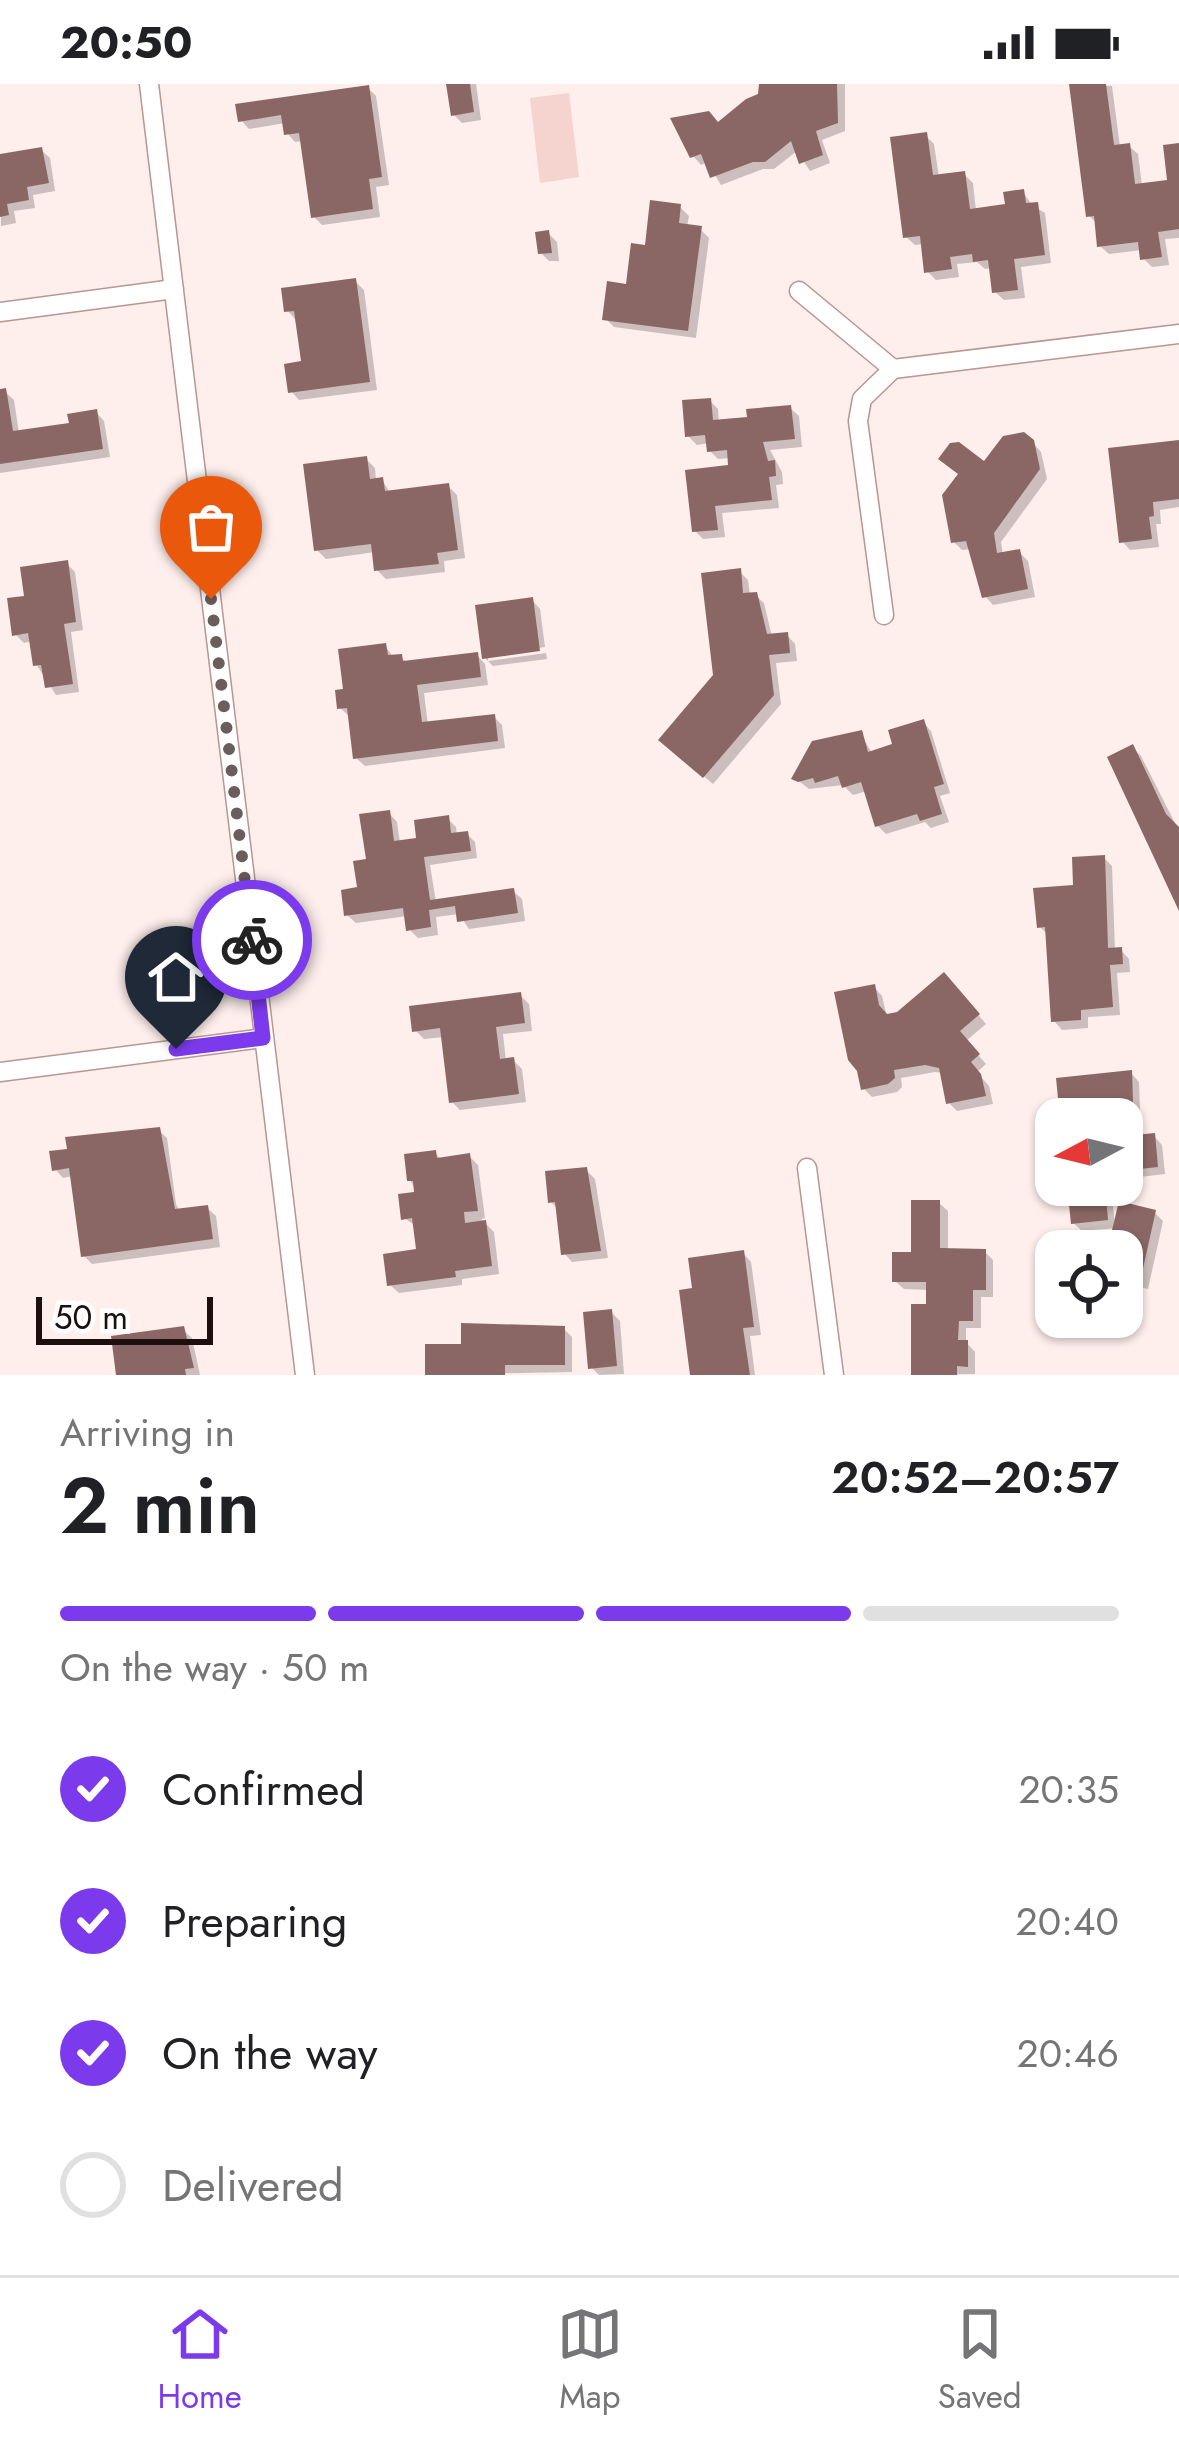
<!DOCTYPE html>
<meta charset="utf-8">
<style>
body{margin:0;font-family:Jost,sans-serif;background:#f6f6f6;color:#202124;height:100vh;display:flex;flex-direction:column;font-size:45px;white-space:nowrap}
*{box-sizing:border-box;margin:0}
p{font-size:39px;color:#757577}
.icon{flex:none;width:66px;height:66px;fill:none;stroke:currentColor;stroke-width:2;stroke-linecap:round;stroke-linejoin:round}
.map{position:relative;height:1291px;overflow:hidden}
.drawer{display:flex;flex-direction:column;background:#fff;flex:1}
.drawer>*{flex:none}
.needle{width:78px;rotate:263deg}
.fabs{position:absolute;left:1035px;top:1014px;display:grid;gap:24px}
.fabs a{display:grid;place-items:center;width:108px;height:108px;border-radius:24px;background:#fff;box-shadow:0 3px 9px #0004;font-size:60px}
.scale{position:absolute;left:36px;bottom:30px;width:177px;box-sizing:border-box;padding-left:12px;border:6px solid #1c0f0e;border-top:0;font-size:33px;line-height:42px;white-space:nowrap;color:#1c0f0e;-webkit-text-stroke:9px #fff;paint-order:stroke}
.pin{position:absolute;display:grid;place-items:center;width:102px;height:102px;color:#fff;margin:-123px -51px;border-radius:50% 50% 50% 0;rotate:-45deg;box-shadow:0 0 12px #0007}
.pin .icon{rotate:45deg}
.courier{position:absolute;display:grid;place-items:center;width:120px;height:120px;margin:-60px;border:9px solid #7c3aed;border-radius:50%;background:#fff;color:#222;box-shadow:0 3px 15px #0007}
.overview em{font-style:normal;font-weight:600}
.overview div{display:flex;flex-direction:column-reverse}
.overview{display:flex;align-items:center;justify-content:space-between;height:204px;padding:0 60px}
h1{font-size:78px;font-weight:600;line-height:90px}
.bar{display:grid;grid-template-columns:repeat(4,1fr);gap:18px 12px;align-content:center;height:144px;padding:0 60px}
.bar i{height:15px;border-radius:9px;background:#e0e0e0}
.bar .selected{background:#7c3aed}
.bar p{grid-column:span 4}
ol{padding:0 60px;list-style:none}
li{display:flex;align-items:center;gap:36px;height:132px}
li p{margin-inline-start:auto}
li .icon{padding:12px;border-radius:50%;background:#7c3aed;color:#fff;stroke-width:4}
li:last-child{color:#757577}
li i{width:66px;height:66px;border:6px solid #e0e0e0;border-radius:50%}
.status{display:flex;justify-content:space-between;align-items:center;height:84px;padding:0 60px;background:#fff;direction:ltr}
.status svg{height:33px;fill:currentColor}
.menu{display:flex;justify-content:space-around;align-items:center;height:168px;border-top:3px solid #e0e0e0;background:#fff;font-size:33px;color:#757577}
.menu a{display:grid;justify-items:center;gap:6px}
.menu .selected{color:#7c3aed}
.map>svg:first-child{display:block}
.green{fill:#f5d3cf}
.shadow{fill:#0003}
.building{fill:#8a6764}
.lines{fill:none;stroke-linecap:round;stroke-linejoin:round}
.street-casing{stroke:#ba9591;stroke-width:21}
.street{stroke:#fff;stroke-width:18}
.done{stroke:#6b5d5c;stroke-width:12;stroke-dasharray:0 21.6}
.route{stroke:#7c3aed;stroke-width:15}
</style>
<div class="status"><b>20:50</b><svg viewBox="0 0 49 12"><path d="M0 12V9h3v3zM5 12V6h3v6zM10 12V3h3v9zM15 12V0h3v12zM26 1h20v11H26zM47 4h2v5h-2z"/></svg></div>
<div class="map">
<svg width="1179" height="1291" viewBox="0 0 1179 1291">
<rect width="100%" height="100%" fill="#feeeec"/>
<path class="green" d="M569,9L579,93L540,99L530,14Z"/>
<path class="shadow" d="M449,0H476L481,36L462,39L453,30Z
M762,0H845V47L822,56L830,79L810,87L797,67L774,85H763L721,101L707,78L701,81L693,72L719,41L761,13Z
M1072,0L1112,2L1120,63L1129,62L1138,70L1142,102L1170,98L1179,62V154L1165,155L1169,181L1152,183L1143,174L1142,166L1109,170L1100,162L1098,140L1089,132Z
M368,4L376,12L389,101L376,103L380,133L322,141L314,133L303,57L295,58L287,49L285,39L249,45L241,36Z
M926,52L934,60L939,93L964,90L973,99L976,127L1009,123L1023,108L1032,121L1045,129L1051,179L1021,183L1025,214L1004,216L995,208L992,184L985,185L977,178L957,180L959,193L936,196L927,187L924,160L915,161L906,153Z
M41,66L50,74L55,107L33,111L35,124L14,127L16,139L1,142L0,73Z
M680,123L689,132L687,143L700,145L709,154L696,254L614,243L606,235L629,203L647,164Z
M548,149L557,158L559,177H549L541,169Z
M355,197L364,206L377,306L299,316L291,307L304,280L295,235L287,226Z
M0,308H5L14,316L19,349L72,341L96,328L104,337L110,373L0,389Z
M710,317L718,325L719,338L750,335L790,324L799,332L802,363L770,366L782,388L783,400L776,401L779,424L722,429L725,453L703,455L695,447L732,384L731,374L718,375L710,367L709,359L697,361L688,352Z
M1032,358L1041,368L1047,395L1001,458L1003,471L1019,468L1028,477L1035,513L993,521L985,512L971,465L962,466L954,458L985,381Z
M1179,359V423L1160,426L1161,440H1156L1159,463L1130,466L1122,457Z
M366,375L375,384L376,397L382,396L391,410L448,402L457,411L465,474L444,477L445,488L386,495L377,486L375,468L326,475L317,466Z
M67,480L75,488L83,546L71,548L79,608L56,611L36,580L33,557L24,559L15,550L28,514Z
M739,487L748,496L750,511H755L764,519L772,553L787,551L795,560L797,577L776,579L781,620L713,700L671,664L716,592Z
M532,516L540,525L545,563L488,571V577L485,574Z
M385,562L394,574L401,573L408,580L477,571L485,580L488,601L424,609L428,641L494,633L502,641L505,664L365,682L356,674L349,632L340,624L346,608Z
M546,569L547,575L493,582L488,577Z
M923,638L931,647L950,709L940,712L949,738L931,744L925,738L886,750L877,741L867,707L853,711L843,701L809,705L795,694L861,650L872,669L896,662Z
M1133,664L1141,672L1179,747V820Z
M389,729L397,738L400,759L420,756L448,735L456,743L457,751L467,750L475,758L477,774L430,781L436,818L513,807L522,815L525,837L469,845L459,830L436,833L438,851L418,854L409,845L407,832L356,839L347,831Z
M1104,774L1112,782L1115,867L1121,866L1129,875L1130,888L1117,889L1120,931L1088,933V944L1062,946L1054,937L1048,851L1040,843Z
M952,900L986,940L966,957L986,980L977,988L989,1002L993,1020L957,1027L949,1019L943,989L935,988L901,994L902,1003L897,1008L872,1013L864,1005L874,903L882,912L887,933Z
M520,911L529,920L532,947L503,950L506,977L513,976L522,985L526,1018L460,1026L452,1018L444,953L424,955L415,946Z
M1131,989L1139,998L1141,1054L1154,1052L1162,1061L1165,1090L1131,1094L1132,1102L1111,1104L1115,1142L1155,1129L1163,1137L1148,1205L1122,1199V1167H1110L1116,1144L1082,1147L1073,1139L1070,1101H1122V1035H1063Z
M158,1046L167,1054L176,1120L180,1128L207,1124L216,1132L220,1163L92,1180L84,1172L73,1092L63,1094L55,1085Z
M435,1069L442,1076L469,1072L478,1081L485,1134L481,1135L494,1148L499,1190L462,1195V1201L399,1209L390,1201L420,1168L416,1142L404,1134L418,1111L410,1096Z
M586,1086L595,1095L608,1174L572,1178L564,1169L559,1126L551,1118Z
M939,1119L948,1127V1167L985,1168L993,1176V1213H981V1244H966V1258L975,1268V1290L914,1291V1223H929V1206L904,1205L895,1197L914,1171Z
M743,1169L751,1178L761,1251L750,1252L755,1291H693L682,1209L695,1207Z
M611,1228L620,1237L624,1290L599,1291L591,1283Z
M564,1245L572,1253V1288L428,1291V1263H464Z
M183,1246L192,1254L200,1291H119L114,1254Z"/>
<path class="building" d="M446,0H470L474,28L451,32Z
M759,0H837L838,39L816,47L823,71L799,80L791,57L765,78H753L710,94L701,70L690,74L670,34L709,27L718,38L746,15L758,10Z
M1069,0H1106L1114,61L1130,59L1135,100L1167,96L1163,61L1179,59V145L1158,148L1162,173L1140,176L1138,158L1097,163L1094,132L1086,133Z
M369,1L382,93L369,95L373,125L311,134L299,49L284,51L281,31L238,38L235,20Z
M927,48L933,91L965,87L970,125L1005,120L1003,108L1024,105L1026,119L1038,118L1045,171L1014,175L1018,206L992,209L988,176L973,178L972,170L950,173L952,185L924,189L920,152L903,154L890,53Z
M42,63L49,99L27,103L29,116L7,120L9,131L0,133V70Z
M650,116L681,120L679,139L702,142L688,247L602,236L607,197L626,200L631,159L645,161Z
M549,146L552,169L538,170L535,148Z
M356,194L370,298L288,309L284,280L301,277L294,227L284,228L281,204Z
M6,304L13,347L69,339L67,330L97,325L103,365L0,380V305Z
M711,314L713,336L747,333L746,325L791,321L795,355L763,358L768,377L775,376L776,392L769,393L772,416L715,422L718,446L692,448L685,386L728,381L727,366L707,368L705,351L685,353L682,316Z
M1024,348L1034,356L1040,385L994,449L997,469L1020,465L1028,505L982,514L966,457L951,459L942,411L958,390L938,375L950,359L959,358L984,377L1003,352Z
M1179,356V415L1153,418L1154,432L1149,433L1152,455L1119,459L1108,364Z
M367,372L370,395L383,393L385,407L449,399L458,466L437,469L439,480L374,487L371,460L314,467L303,380Z
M68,476L76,538L64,540L73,600L45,604L41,581L33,582L28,549L12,552L7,514L24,512L20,483Z
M741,484L743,509L757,508L767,550L788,548L790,569L769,571L774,611L703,694L658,656L713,591L701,489Z
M533,513L540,567L482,575L475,521Z
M386,559L388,571L402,570L403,577L478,568L481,593L417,601L422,638L495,630L498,657L353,675L347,624L337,625L335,606L343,605L338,565Z
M924,635L944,700L934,703L942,730L920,737L917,730L875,743L861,698L842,704L838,692L815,699L813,694L798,698L791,695L812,657L862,646L868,668L892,660L888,646Z
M1133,660L1166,730L1179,743V827L1107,673Z
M390,726L394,757L416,754L414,736L449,731L451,749L468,747L471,767L424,773L430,816L514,804L518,829L457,838L455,822L429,826L431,843L406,847L403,824L344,832L341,806L357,803L353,777L366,775L359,730Z
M1105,771L1108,864L1122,863L1123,880L1110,881L1113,923L1081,926V936L1051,938L1045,843L1037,844L1033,804L1073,801L1072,773Z
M944,888L980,930L960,947L980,970L971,978L981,990L986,1012L946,1020L939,984L925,981L894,986L895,994L888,1000L861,1006L857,987L848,976L834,908L875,900L879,921L887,930L897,928Z
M521,908L525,939L496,943L500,975L514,973L519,1010L449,1019L440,944L412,948L409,922Z
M1132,986L1134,1051L1155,1049L1158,1083L1122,1087V1035H1060L1056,994Z
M160,1043L175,1125L208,1121L213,1155L81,1173L69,1084L52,1087L49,1067L67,1065L65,1053Z
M436,1066L437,1074L470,1069L478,1127L464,1128L465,1139L486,1136L492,1182L455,1187L456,1193L387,1202L383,1170L416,1165L412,1134L401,1136L398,1110L414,1108L413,1097H407L404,1070Z
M587,1083L601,1167L561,1171L555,1118L548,1119L545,1087Z
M1067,1101H1105L1108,1136L1071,1140Z
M911,1116H940V1164L986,1165V1206H973V1237H959L958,1256H968V1283L957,1282V1291H911V1220H926V1198H892V1168H911Z
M1119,1117L1156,1126L1140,1198L1122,1194V1167H1107Z
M744,1166L754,1243L743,1244L750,1291H690L679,1206L692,1204L688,1174Z
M612,1225L617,1282L588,1285L583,1228Z
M461,1239L565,1242V1281H505V1291H425V1260H461Z
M184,1242L194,1284L185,1285L186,1291H116L111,1252Z"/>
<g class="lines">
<defs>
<path id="street" d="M149,0L305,1291
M799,207L893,285L1179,250
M0,228L174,205
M884,531L858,337L862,315L893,285
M0,988L264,954
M807,1084L834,1291"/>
</defs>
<use href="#street" class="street-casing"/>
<use href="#street" class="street"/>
</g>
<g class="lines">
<path class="done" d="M211,515L252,856"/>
<path class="route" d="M176,965L263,954L252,856"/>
</g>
</svg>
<div class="fabs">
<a><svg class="needle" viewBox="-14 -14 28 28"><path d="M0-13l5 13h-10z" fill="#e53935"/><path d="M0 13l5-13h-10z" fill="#757577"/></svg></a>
<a><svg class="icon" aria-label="locate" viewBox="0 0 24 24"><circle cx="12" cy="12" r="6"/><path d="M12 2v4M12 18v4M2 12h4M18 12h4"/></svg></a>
</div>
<div class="scale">50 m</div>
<div class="pin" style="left:211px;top:515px;background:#ea580c"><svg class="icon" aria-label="bag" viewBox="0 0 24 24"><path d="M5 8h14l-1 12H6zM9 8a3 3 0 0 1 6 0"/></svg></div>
<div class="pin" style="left:176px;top:965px;background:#1f2937"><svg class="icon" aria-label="home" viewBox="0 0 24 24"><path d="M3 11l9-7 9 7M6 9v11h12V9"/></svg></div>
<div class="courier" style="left:252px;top:856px"><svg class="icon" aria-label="bike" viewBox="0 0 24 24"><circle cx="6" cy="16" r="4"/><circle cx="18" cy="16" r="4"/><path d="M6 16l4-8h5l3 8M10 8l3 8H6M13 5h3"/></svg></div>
</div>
<section class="drawer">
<div class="overview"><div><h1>2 min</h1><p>Arriving in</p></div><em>20:52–20:57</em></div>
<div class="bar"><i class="selected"></i><i class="selected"></i><i class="selected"></i><i></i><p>On the way · 50 m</p></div>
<ol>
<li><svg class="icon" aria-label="check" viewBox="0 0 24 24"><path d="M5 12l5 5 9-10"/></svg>Confirmed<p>20:35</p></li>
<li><svg class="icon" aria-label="check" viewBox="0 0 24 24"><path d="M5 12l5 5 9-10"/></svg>Preparing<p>20:40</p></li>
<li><svg class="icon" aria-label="check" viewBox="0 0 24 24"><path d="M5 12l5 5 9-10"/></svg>On the way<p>20:46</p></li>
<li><i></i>Delivered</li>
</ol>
</section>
<nav class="menu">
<a class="selected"><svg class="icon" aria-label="home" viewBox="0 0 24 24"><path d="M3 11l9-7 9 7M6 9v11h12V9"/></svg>Home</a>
<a><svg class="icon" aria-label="map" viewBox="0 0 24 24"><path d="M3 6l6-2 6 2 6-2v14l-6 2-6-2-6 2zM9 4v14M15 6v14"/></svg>Map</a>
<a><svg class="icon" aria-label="saved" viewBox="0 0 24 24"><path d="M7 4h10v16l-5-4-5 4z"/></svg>Saved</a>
</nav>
